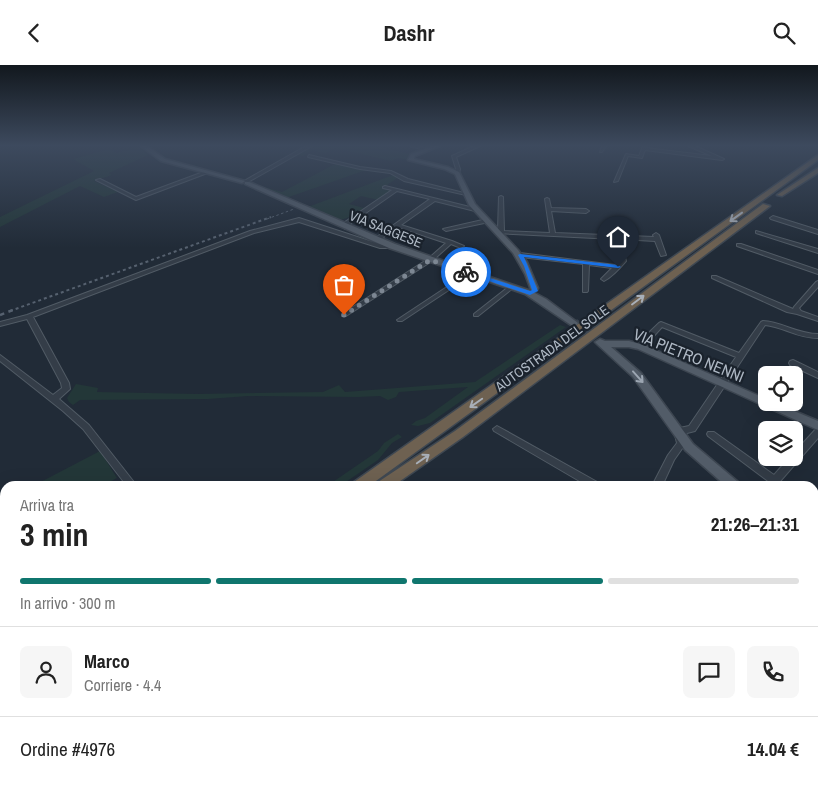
<!DOCTYPE html>
<html lang="it">
<meta charset="utf-8">
<style>
body{margin:0;font-family:"Archivo Narrow",sans-serif;background:#f6f6f6;color:#222;height:100vh;display:flex;flex-direction:column;font-size:19px;white-space:nowrap}
*{box-sizing:border-box;margin:0}
p{font-size:16px;color:#767676}
.icon{flex:none;width:28px;height:28px;fill:none;stroke:currentColor;stroke-width:2;stroke-linecap:round;stroke-linejoin:round}
.map{position:relative;flex:1;overflow:hidden}
.sheet{position:absolute;left:0px;top:416px;width:819px;height:311px;display:flex;flex-direction:column;background:#fff;border-radius:15px 15px 0 0;box-shadow:0 5px 20px #0002}
.sheet>*{flex:none}
.controls{position:absolute;left:758px;top:301px;display:grid;gap:10px}
.controls a{display:grid;place-items:center;width:45px;height:45px;border-radius:8px;background:#fff;box-shadow:0 5px 20px #0002;font-size:25px}
.pin{position:absolute;display:grid;place-items:center;width:42px;height:42px;color:#fff;margin:-51px -21px;border-radius:50% 50% 50% 0;rotate:-45deg;box-shadow:0 0 5px #0007}
.pin .icon{rotate:45deg}
.courier{position:absolute;display:grid;place-items:center;width:50px;height:50px;margin:-25px;border:4px solid #1a73e8;border-radius:50%;background:#fff;color:#222;box-shadow:0 1px 6px #0007}
.overview em{font-style:normal;font-weight:700}
.overview div{display:flex;flex-direction:column-reverse}
.overview{display:flex;align-items:center;justify-content:space-between;height:85px;padding:0 20px}
h1{font-size:32px;font-weight:700;line-height:38px}
.bar{display:grid;grid-template-columns:repeat(4,1fr);gap:8px 5px;align-content:center;height:60px;padding:0 20px}
.bar i{height:6px;border-radius:4px;background:#e0e0e0}
.bar .selected{background:#0f766e}
.bar p{grid-column:span 4}
.line{display:flex;align-items:center;gap:12px;padding:0 20px;border-top:1px solid #e0e0e0}
.line div{flex:1}
.round{display:grid;place-items:center;flex:none;width:52px;height:52px;border-radius:8px;background:#f6f6f6}
header{display:flex;justify-content:space-between;align-items:center;height:65px;padding:0 20px;background:#fff;font-size:22px;font-weight:700}
.map>svg:first-child{display:block}
.green{fill:#233738}
.lines{fill:none;stroke-linecap:round;stroke-linejoin:round}
.major-tunnel{stroke:#36404c;stroke-width:10;stroke-dasharray:10 5;stroke-linecap:butt}
.minor-casing{stroke:#515b65;stroke-width:2}
.major-casing{stroke:#3d4651;stroke-width:3}
.highway-casing{stroke:#3f4852;stroke-width:3}
.minor{fill:#343d48;fill-rule:evenodd}
.major{fill:#525c68;fill-rule:evenodd}
.highway{fill:#6e6151;fill-rule:evenodd}
.rail-far2{stroke:#56616f;stroke-width:1;stroke-dasharray:2.5 2.5;stroke-linecap:butt}
.rail-far1{stroke:#56616f;stroke-width:2;stroke-dasharray:3 3;stroke-linecap:butt}
.rail{stroke:#56616f;stroke-width:2.5;stroke-dasharray:4.5 4.5;stroke-linecap:butt}
.oneway{stroke:#a8afb8}
.oneway2{stroke:#9ca6b2}
.route{fill:#1a73e8}
.done{stroke:#7d8793;stroke-width:5;stroke-dasharray:0 9}
.labels{text-anchor:middle;dominant-baseline:central;stroke-width:4.5;stroke-linejoin:round;paint-order:stroke}
.far-street-label{font-size:14px;fill:#aeb8c4;stroke:#1a222c}
.street-label{font-size:16px;fill:#aeb8c4;stroke:#1a222c}
</style>
<header><svg class="icon" aria-label="back" viewBox="0 0 24 24"><path d="M15 5l-7 7 7 7"/></svg>Dashr<svg class="icon" aria-label="search" viewBox="0 0 24 24"><circle cx="10" cy="10" r="6"/><path d="M15 15l6 6"/></svg></header>
<div class="map">
<svg width="818" height="727" viewBox="0 0 818 727">
<rect width="100%" height="100%" fill="#212b37"/>
<path class="green" d="M313,81H376L409,89L418,84L421,85L409,90L408,95L399,93L391,96L336,83L325,88L312,85L303,91L297,90Z
M139,82L148,90L109,108L112,110L94,116L118,127L104,132L80,121L0,162V152L94,106L73,94L110,84L116,88Z
M335,99L366,105L286,133L250,118L282,127Z
M393,110L397,113L383,123L392,125L378,135L361,131L349,139L364,143C333,164 338,152 308,142Z
M560,260L566,262L430,358L418,361L411,360L416,356L425,353L468,322L399,327L396,332L388,335L380,331L358,332L248,331L208,334L80,335L73,340L69,337L67,333L76,319L98,323L97,327L197,329L323,327L339,320L345,327L475,317Z
M398,369L402,372L392,378L378,395L340,421H327L378,386L384,378Z
M100,386L117,413L102,421H33Z"/>
<g class="lines">
<path class="major-tunnel" d="M574,258L596,274"/>
<defs>
<path id="minor" d="M306,81H312L248,117L244,116Z
M410,81H419L430,85L428,86Z
M474,81H480L456,92L460,104L459,109H455L456,104L452,91Z
M602,81H606L602,87H600Z
M643,81H647L646,83L712,91L688,81H695L724,94L722,95L645,85L642,93L628,91L618,116L614,117L626,89L639,91Z
M309,90L360,102L391,106L408,114L468,129L466,130L404,116L390,108L360,104L308,92Z
M206,106L210,107L136,135L96,115L100,114L136,132Z
M385,121L478,144L475,146L435,136L401,160L452,176L464,181L461,183L451,179L432,196L346,251H342V249L428,194L446,178L398,162L378,176H374V174L430,134L397,126L350,159L349,164H345V157L392,125L383,123V122Z
M501,131L503,132L504,166L550,168L545,134L547,133L549,134L551,143L586,144L589,146L586,148L551,146L555,168L654,172L653,170L656,168L659,170L666,190L661,191L655,176L620,174L626,196C620,203 613,211 604,216L601,214L612,203L589,200L588,226L587,227H583V199L520,192L517,190L520,188L615,200L620,196L615,174L495,168V166L498,165L499,132Z
M773,151L818,165V169L771,154L770,153Z
M299,153L382,180L392,179L395,181L392,183H380L299,157L254,168L33,252L69,318L70,324L59,334L89,360L137,421H127L83,364L63,346L0,296V290L53,330L62,323L61,318L27,254L0,261V257L27,250L250,166Z
M487,154L489,155V157L446,166L443,164Z
M756,166L818,184V188L756,168Z
M737,179H741L818,205V209L737,181Z
M468,208L473,209L402,256H398L397,255Z
M712,211H716L793,244L794,242L816,217L818,216V222L799,243L801,246L818,252V256L797,249L787,247L712,213Z
M511,220L514,222L513,223L478,251H474V249Z
M763,256C782,257 798,269 818,269V273C797,273 784,262 765,260L695,366L683,369L686,378L674,395L662,421H652L668,390L677,378L674,366L675,364L689,361L736,292L662,262L642,284H636V280L659,258L661,257L739,288L761,257Z
M793,295L818,307V313L790,300L789,298L790,296Z
M497,361L599,418L601,421H588L494,366L493,364Z
M818,364V373L776,421H765L768,416L708,371L707,369L708,367H714L774,410L790,392H794V388L815,365Z
M474,417L477,418L479,421H467L469,418Z
M814,579L818,580V593L814,591Z
M5,635V651L0,653V637Z
M33,722H52L50,727H32Z
M101,722H115L116,727H102Z
M349,722H365L363,727H348Z
M564,722H579L577,727H563Z
M616,722H630L631,727H617Z"/>
<path id="major" d="M141,81H147L165,94L245,116L242,118L161,96Z
M432,81H440L415,91L414,94L448,102L459,107L475,139L518,185L527,197L538,223L537,225H531L525,209L513,188L469,140L455,109L444,104L408,95L411,89Z
M245,117H249L395,179L531,226L546,234L578,258L577,260H571L525,229L389,183L245,119Z
M600,274L605,276H629L644,280L766,334V338H775L818,356V365L638,284L629,282H611L641,308L693,379L738,417L740,421H726L685,385L633,312L597,279L595,277Z
M814,474L818,475V489L814,488Z"/>
<path id="highway" d="M818,90V95L369,421H352L354,417Z
M818,103V108L782,131L777,130Z
M763,139L770,141L463,372L393,421H376L378,417L455,366Z
M5,664V686L0,688V666Z
M5,687V708L0,710V689Z"/>
</defs>
<use href="#minor" class="minor-casing"/>
<use href="#major" class="major-casing"/>
<use href="#highway" class="highway-casing"/>
<use href="#minor" class="minor"/>
<use href="#major" class="major"/>
<use href="#highway" class="highway"/>
<path class="rail-far2" d="M267,154L294,144"/>
<path class="rail-far1" d="M10,246L271,152"/>
<path class="rail" d="M0,250L13,245"/>
</g>
<defs><path id="oneway-shaft" d="M-6 0H5M1.5-3L5.5 0L1.5 3" fill="none" stroke-width="1.6" stroke-linecap="round" stroke-linejoin="round" transform="scale(1.25)"/></defs>
<g class="oneway">
<use href="#oneway-shaft" transform="translate(736 152) rotate(144)"/>
<use href="#oneway-shaft" transform="translate(638 235) rotate(-37)"/>
<use href="#oneway-shaft" transform="translate(476 338) rotate(145)"/>
<use href="#oneway-shaft" transform="translate(423 394) rotate(-35)"/>
</g>
<use class="oneway2" href="#oneway-shaft" transform="translate(638 312) rotate(48)"/>
<linearGradient id="sky" x2="0" y2="1"><stop stop-color="#12181e"/><stop offset="0.44" stop-color="#3d4a5e"/><stop offset="1" stop-color="#3d4a5e" stop-opacity="0"/></linearGradient>
<rect width="818" height="183" fill="url(#sky)"/>
<path class="route" d="M520,189L618,200L621,202L618,203L524,192L538,226L530,230L463,207L468,206L530,226L532,225L524,201L518,190Z"/>
<g class="lines">
<path class="done" d="M344,250L430,195L466,207"/>
</g>
<g class="labels">
<g class="far-street-label">
<text transform="translate(386 164) rotate(22)">VIA SAGGESE</text>
<text transform="translate(552 283) rotate(-36)">AUTOSTRADA DEL SOLE</text>
</g>
<g class="street-label">
<text transform="translate(689 290) rotate(22)">VIA PIETRO NENNI</text>
</g>
</g>
</svg>
<div class="controls">
<a><svg class="icon" aria-label="locate" viewBox="0 0 24 24"><circle cx="12" cy="12" r="6"/><path d="M12 2v4M12 18v4M2 12h4M18 12h4"/></svg></a>
<a><svg class="icon" aria-label="layers" viewBox="0 0 24 24"><path d="M12 4l9 5-9 5-9-5zM3 14l9 5 9-5"/></svg></a>
</div>
<div class="pin" style="left:344px;top:250px;background:#ea580c"><svg class="icon" aria-label="bag" viewBox="0 0 24 24"><path d="M5 8h14l-1 12H6zM9 8a3 3 0 0 1 6 0"/></svg></div>
<div class="pin" style="left:618px;top:202px;background:#1f2937"><svg class="icon" aria-label="home" viewBox="0 0 24 24"><path d="M3 11l9-7 9 7M6 9v11h12V9"/></svg></div>
<div class="courier" style="left:466px;top:207px"><svg class="icon" aria-label="bike" viewBox="0 0 24 24"><circle cx="6" cy="16" r="4"/><circle cx="18" cy="16" r="4"/><path d="M6 16l4-8h5l3 8M10 8l3 8H6M13 5h3"/></svg></div>
<section class="sheet">
<div class="overview"><div><h1>3 min</h1><p>Arriva tra</p></div><em>21:26–21:31</em></div>
<div class="bar"><i class="selected"></i><i class="selected"></i><i class="selected"></i><i></i><p>In arrivo · 300 m</p></div>
<div class="line" style="height:90px"><a class="round"><svg class="icon" aria-label="person" viewBox="0 0 24 24"><circle cx="12" cy="8" r="4"/><path d="M4 21q1-7 8-7t8 7"/></svg></a><div><b>Marco</b><p>Corriere · 4.4</p></div><a class="round"><svg class="icon" aria-label="chat" viewBox="0 0 24 24"><path d="M4 5h16v11H9l-5 4z"/></svg></a><a class="round"><svg class="icon" aria-label="phone" viewBox="0 0 24 24"><path d="M5 4h4l2 5-3 2q2 4 5 5l2-3 5 2v4C11 20 4 13 5 4z"/></svg></a></div>
<div class="line" style="height:65px"><div>Ordine #4976</div><b>14.04 €</b></div>
</section>
</div>
